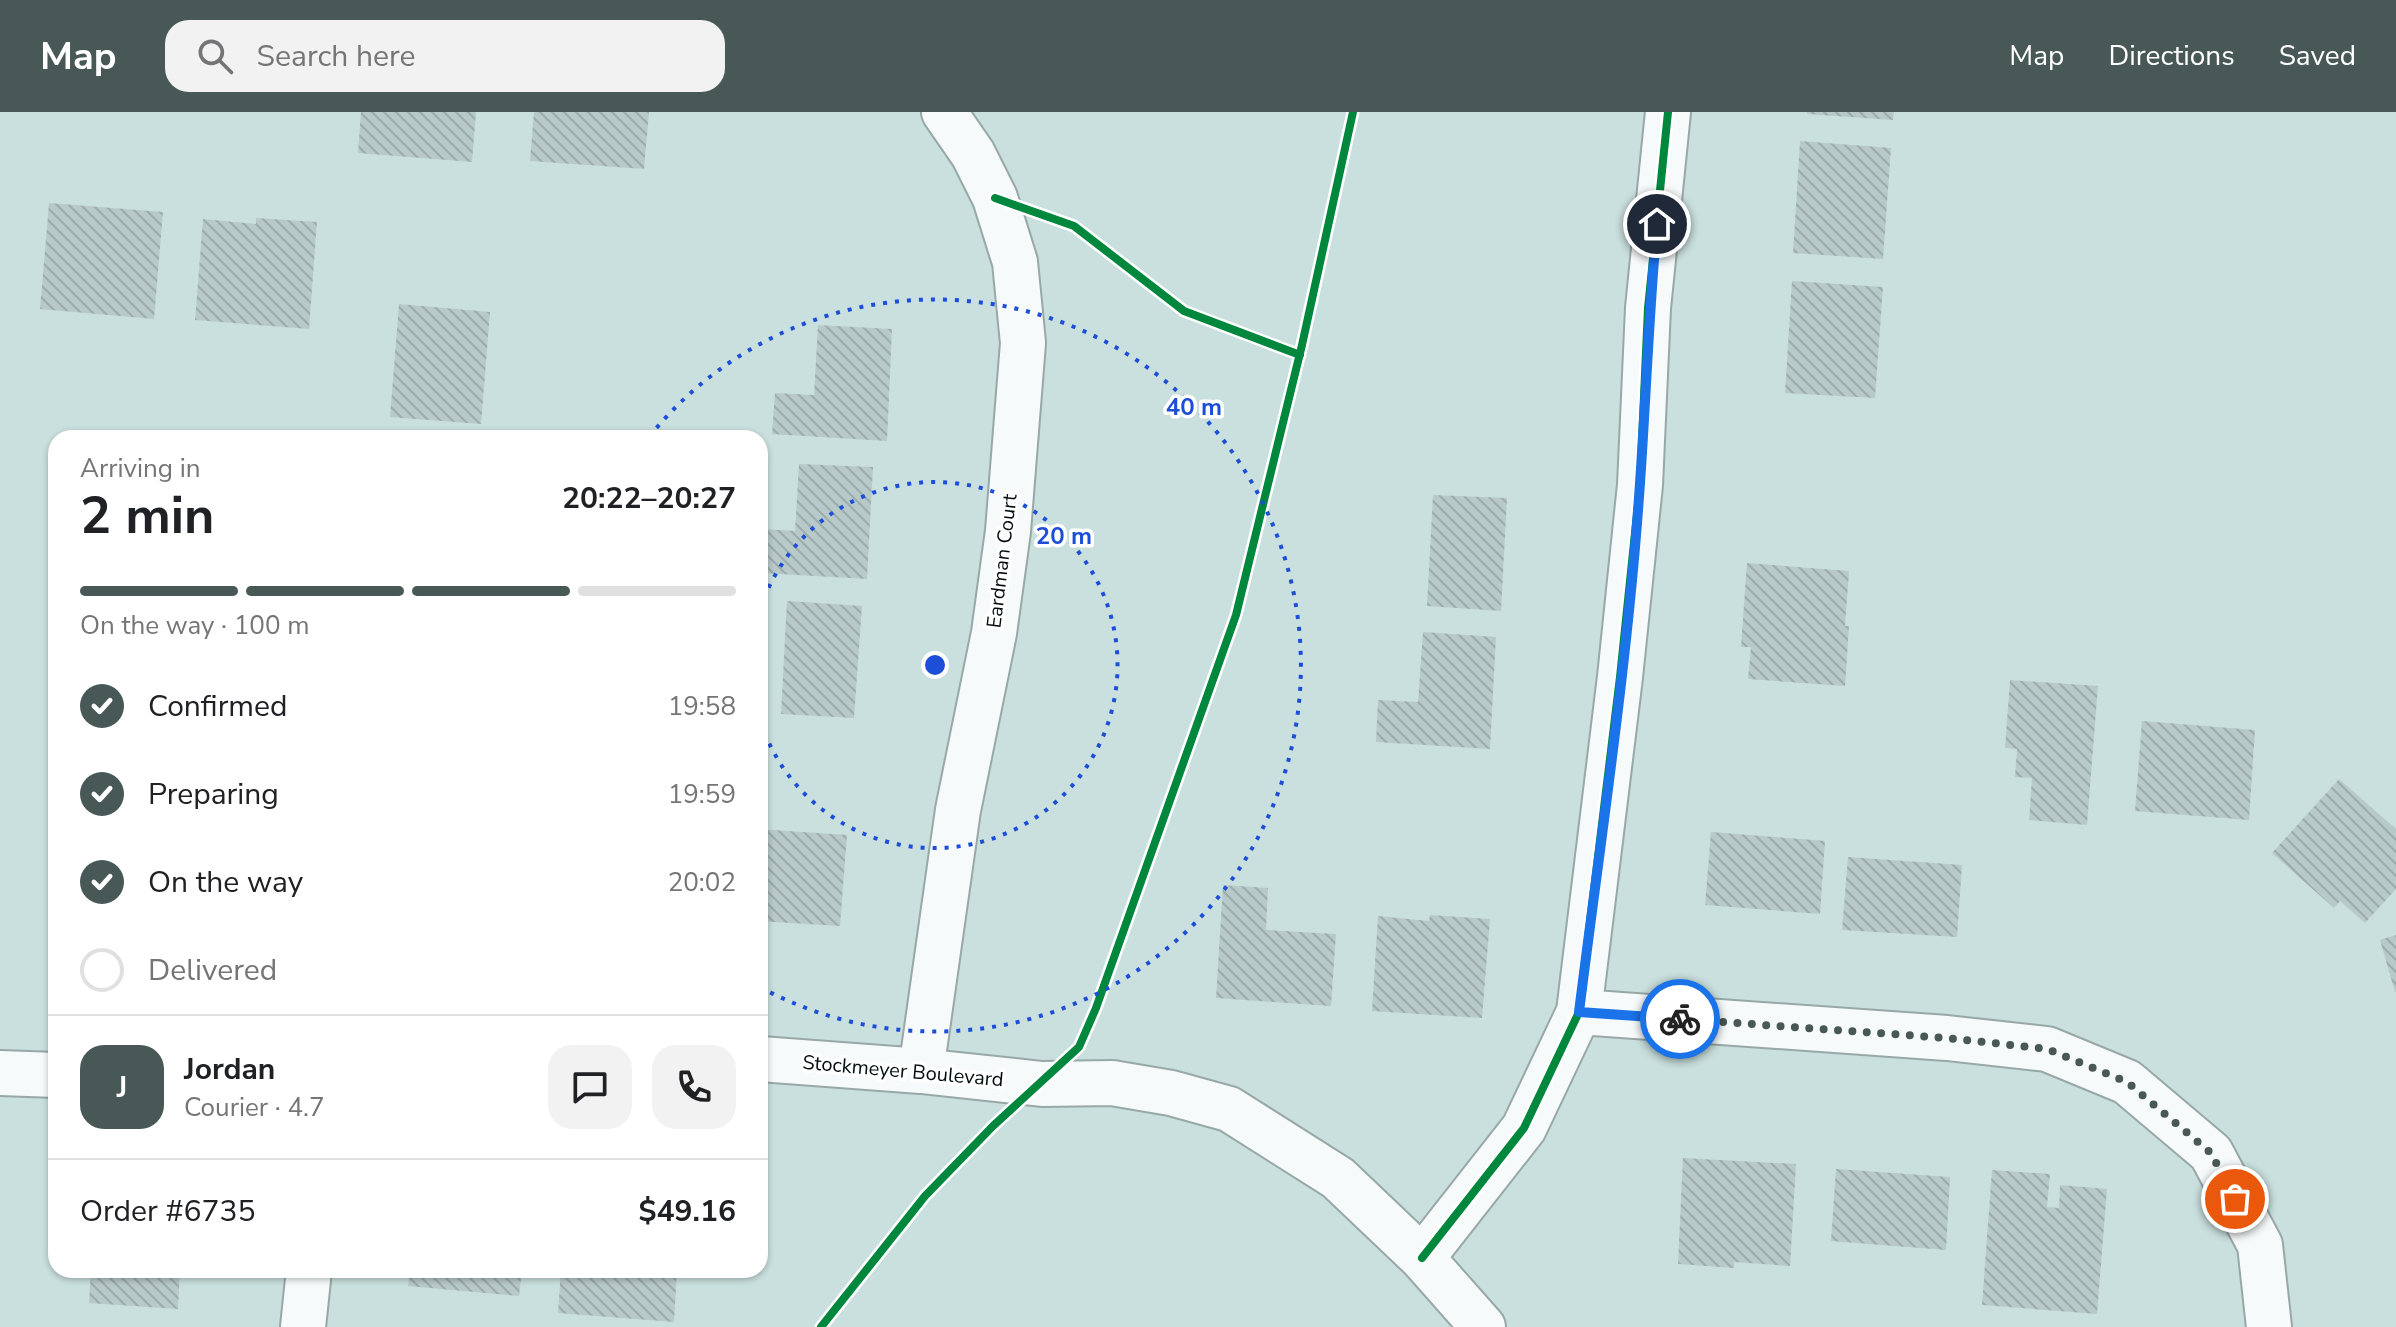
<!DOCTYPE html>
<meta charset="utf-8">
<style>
body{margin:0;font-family:"Nunito Sans",sans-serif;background:#f2f2f2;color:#202124;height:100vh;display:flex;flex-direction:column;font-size:30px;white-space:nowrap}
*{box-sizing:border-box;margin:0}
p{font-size:26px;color:#757577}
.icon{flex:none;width:44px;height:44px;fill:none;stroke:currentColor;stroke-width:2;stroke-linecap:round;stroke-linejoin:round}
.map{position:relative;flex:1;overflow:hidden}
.drawer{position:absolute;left:48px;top:318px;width:720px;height:848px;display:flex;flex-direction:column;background:#fff;border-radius:24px;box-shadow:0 2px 6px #0004}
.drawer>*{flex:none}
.pin{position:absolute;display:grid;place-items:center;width:68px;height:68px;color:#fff;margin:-34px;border:4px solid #fff;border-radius:50%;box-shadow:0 2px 8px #0007}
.courier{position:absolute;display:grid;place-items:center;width:80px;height:80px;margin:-40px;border:6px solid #1a73e8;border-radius:50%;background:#fff;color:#222;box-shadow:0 2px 10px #0007}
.headline em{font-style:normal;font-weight:700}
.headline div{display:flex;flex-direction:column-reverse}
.headline{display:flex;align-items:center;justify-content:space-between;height:136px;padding:0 32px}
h1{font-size:52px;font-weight:700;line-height:60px}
.bar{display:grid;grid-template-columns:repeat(4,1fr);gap:12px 8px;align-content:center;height:96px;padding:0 32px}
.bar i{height:10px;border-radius:6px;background:#e0e0e0}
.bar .current{background:#485856}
.bar p{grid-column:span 4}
.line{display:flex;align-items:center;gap:20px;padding:0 32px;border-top:2px solid #e0e0e0}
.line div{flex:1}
.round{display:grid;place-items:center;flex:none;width:84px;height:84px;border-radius:24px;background:#f2f2f2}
ol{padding:0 32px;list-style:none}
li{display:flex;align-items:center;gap:24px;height:88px}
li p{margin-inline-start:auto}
li .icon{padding:8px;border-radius:50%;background:#485856;color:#fff;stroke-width:4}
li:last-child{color:#757577}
li i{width:44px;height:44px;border:4px solid #e0e0e0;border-radius:50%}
header{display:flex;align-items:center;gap:48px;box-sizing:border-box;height:112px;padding:0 40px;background:#485856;color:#fff}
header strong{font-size:38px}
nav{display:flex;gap:44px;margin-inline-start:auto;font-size:28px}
.search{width:560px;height:72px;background:#f2f2f2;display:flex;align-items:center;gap:20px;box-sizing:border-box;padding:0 28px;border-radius:24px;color:#757577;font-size:30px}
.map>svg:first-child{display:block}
.building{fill:url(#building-back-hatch)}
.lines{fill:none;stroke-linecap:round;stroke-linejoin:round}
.minor-casing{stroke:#97a8a7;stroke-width:48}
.minor{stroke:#f7fafa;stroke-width:44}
.cycleway-casing{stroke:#fff;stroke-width:13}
.cycleway{stroke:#00873e;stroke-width:8}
.done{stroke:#485856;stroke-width:8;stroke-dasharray:0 14.4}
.route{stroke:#1a73e8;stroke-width:10}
.ring{fill:none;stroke:#1d4ed8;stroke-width:4;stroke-dasharray:4 8}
.labels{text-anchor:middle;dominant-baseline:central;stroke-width:7;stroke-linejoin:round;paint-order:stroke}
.street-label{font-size:20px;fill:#020e0d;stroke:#fff}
.centre{fill:#1d4ed8;stroke:#fff;stroke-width:4}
.ring-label{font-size:24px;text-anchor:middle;font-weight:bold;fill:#1d4ed8;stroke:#fff;stroke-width:7;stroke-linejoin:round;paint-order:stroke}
</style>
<header>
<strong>Map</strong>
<div class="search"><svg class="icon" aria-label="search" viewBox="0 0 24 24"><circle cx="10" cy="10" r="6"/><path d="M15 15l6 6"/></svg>Search here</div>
<nav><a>Map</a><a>Directions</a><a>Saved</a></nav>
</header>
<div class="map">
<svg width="2396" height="1215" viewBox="0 0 2396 1215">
<defs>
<pattern id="building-back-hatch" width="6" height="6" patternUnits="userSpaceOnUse" patternTransform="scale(2)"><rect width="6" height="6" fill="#b8c9ca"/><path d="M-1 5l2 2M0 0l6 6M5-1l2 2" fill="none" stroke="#9dabac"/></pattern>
</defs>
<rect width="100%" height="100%" fill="#cae0de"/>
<path class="building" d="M361,0H476L472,50L358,41Z
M534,0H649L644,57L530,49Z
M1807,0H1894L1893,8L1807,2Z
M1800,29L1891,36L1883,147L1793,141Z
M49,91L163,100L154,207L40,197Z
M256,106L317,110L309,217L195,208L203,107L256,112Z
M1792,169L1883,175L1875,286L1785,281Z
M399,192L490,200L481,312L390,305Z
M818,213L892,217L887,329L772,322L775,281L814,283Z
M799,352L873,355L867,467L760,461V417L795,419Z
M1433,383L1507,386L1501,499L1427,494Z
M1747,451L1849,459L1845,514H1849L1845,574L1748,567L1751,535H1741Z
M787,489L862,494L854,606L781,602Z
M1423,520L1496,525L1490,637L1376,630L1378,588L1418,590Z
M2010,568L2098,574L2087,713L2029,708L2032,666L2015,665L2017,637L2005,636Z
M2142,609L2255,618L2249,708L2135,699Z
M2339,667L2396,717V777L2365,811L2340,789L2334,796L2272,741Z
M760,717L847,723L840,814L760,809Z
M1711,720L1825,729L1820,802L1705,793Z
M1848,745L1962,753L1957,825L1842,818Z
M1223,773L1268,776L1266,818L1336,822L1331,894L1216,886Z
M1430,803L1490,807L1482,906L1372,899L1378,804L1429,809Z
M2396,823V880H2395L2380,828Z
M1683,1046L1796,1052L1790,1154L1734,1150V1156L1678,1152Z
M1836,1057L1950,1065L1946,1138L1831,1129Z
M1992,1058L2050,1062L2047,1095L2059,1096L2060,1073L2107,1077L2097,1202L1982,1193Z
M91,1158H180L178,1197L89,1191Z
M410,1158H522L519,1184L408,1174Z
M561,1158H677L674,1210L558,1201Z"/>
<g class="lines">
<defs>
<path id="minor" d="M1579,900L1947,926L2047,937L2127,970L2211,1041L2260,1133L2269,1215
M760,947L921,959L1042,972L1112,971L1171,981L1229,997L1338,1066L1422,1146L1483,1215
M921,959L958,698L994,521L1008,419L1023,231L1015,150L995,86L973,42L944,0
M0,961L56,963
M1422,1146L1524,1016L1579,900L1620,565L1640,373L1648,196L1668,0
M303,1215L309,1158"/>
</defs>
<use href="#minor" class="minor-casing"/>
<use href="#minor" class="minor"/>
<defs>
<path id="cycleway" d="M995,86L1074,114L1184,199L1300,243
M1422,1146L1524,1016L1579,900L1620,565L1640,373L1648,196L1668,0
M821,1215L925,1084L993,1014L1079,935L1096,896L1236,503L1302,233L1353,0"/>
</defs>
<use href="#cycleway" class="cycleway-casing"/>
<use href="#cycleway" class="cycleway"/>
</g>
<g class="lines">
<path class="done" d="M1680,907L1947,926L2047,937L2127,970L2211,1041L2235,1087"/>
<path class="route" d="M1657,112C1649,198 1646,285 1640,371C1628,548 1601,724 1579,900L1680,907"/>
</g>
<g class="ring">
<path d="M760 498A183 183 0 1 1 760 608"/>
<path d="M649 325A366 366 0 1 1 760 875"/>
</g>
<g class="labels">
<g class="street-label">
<text transform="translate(1002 449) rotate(-83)">Eardman Court</text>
<text transform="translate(903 959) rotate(5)">Stockmeyer Boulevard</text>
</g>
</g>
<circle cx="935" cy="553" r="12" class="centre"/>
<g class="ring-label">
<text x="1194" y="303">40 m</text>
<text x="1064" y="432">20 m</text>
</g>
</svg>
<div class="pin" style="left:2235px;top:1087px;background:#ea580c"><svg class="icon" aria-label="bag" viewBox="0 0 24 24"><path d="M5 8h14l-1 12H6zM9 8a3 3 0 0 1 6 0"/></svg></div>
<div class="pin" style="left:1657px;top:112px;background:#1f2937"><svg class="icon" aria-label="home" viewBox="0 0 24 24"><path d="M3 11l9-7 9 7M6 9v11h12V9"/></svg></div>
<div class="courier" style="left:1680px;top:907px"><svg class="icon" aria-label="bike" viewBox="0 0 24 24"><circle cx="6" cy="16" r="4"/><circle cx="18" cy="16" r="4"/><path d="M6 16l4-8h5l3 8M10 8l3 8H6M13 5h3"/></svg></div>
<section class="drawer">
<div class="headline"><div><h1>2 min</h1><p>Arriving in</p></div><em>20:22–20:27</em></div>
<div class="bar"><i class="current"></i><i class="current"></i><i class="current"></i><i></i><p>On the way · 100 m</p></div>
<ol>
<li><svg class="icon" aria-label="check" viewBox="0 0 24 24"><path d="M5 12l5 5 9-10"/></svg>Confirmed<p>19:58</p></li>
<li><svg class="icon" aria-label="check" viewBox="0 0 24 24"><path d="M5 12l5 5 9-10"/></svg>Preparing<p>19:59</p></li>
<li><svg class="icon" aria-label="check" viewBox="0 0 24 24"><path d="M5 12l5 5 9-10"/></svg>On the way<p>20:02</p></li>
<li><i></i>Delivered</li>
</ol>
<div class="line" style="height:144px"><b class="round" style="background:#485856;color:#fff">J</b><div><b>Jordan</b><p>Courier · 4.7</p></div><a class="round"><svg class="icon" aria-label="chat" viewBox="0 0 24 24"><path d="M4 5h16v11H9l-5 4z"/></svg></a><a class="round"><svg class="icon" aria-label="phone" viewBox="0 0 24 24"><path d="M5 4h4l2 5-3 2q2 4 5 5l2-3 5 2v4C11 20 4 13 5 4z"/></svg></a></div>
<div class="line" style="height:104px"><div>Order #6735</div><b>$49.16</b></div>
</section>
</div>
